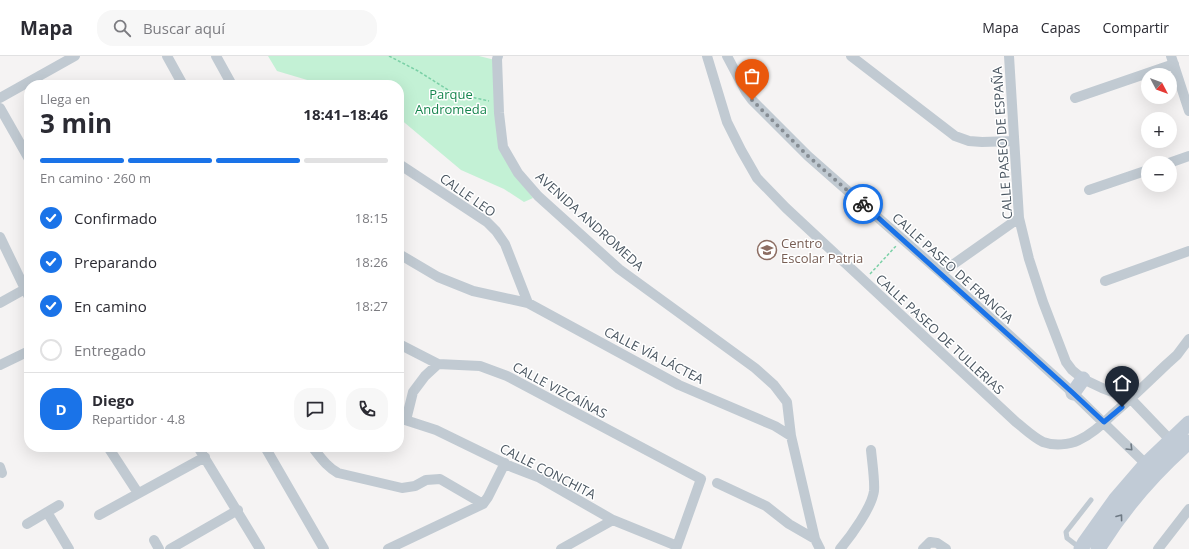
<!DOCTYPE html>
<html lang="es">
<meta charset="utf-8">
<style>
body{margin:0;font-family:"Open Sans",sans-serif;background:#f7f7f7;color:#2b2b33;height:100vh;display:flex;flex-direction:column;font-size:15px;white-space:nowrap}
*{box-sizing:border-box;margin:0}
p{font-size:13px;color:#7c7c81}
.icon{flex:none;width:22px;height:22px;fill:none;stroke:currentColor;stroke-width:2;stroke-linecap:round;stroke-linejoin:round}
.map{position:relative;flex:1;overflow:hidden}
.drawer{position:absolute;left:24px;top:24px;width:380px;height:372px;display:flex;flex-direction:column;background:#fff;border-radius:16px;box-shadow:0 4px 16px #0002}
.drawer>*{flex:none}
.needle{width:26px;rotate:131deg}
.fabs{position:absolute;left:1141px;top:12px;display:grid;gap:8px}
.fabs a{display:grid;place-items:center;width:36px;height:36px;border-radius:50%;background:#fff;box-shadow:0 4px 16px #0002;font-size:20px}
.pin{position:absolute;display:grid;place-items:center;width:34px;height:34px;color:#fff;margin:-41px -17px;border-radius:50% 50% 50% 0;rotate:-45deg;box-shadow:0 0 4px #0007}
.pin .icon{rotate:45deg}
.courier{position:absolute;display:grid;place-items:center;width:40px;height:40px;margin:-20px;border:3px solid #1a73e8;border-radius:50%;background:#fff;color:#222;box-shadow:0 1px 5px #0007}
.overview em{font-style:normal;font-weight:700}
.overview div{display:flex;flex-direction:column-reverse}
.overview{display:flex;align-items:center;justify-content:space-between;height:68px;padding:0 16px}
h1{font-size:26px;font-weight:700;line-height:30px}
.bar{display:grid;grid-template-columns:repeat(4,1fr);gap:6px 4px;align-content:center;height:48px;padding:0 16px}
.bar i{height:5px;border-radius:3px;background:#e1e1e2}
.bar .on{background:#1a73e8}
.bar p{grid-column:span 4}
.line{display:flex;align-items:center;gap:10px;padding:0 16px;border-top:1px solid #e1e1e2}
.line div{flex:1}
.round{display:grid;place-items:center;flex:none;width:42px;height:42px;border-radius:16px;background:#f7f7f7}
ol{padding:0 16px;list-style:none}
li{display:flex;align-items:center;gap:12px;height:44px}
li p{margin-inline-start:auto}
li .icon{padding:4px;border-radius:50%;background:#1a73e8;color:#fff;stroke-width:4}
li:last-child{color:#7c7c81}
li i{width:22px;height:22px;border:2px solid #e1e1e2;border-radius:50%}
header{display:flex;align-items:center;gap:24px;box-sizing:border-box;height:56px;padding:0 20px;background:#fff;border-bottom:1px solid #e1e1e2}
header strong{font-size:19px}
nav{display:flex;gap:22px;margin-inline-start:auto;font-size:14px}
.search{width:280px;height:36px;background:#f7f7f7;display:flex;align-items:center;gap:10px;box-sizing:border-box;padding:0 14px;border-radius:16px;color:#7c7c81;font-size:15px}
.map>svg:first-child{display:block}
.green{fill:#c3f1d5}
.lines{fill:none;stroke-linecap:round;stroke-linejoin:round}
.path{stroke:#7ad0a6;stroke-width:1.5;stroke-dasharray:3 2;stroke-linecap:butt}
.lane{stroke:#c1cad2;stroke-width:5}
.street{stroke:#c1cad2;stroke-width:10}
.secondary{stroke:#c1cbd6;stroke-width:15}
.oneway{stroke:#6e7983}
.oneway2{stroke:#6e7984}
.done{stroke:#868d94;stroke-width:4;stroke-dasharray:0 7.2}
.route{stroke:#1a73e8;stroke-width:5}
.labels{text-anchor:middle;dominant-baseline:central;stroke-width:3;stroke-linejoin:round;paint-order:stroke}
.park-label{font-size:13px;fill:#17864f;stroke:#fff}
.street-label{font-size:13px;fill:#4a5661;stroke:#fff}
.education-label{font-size:13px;fill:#785e54;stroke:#fff;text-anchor:start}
</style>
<header>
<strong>Mapa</strong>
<div class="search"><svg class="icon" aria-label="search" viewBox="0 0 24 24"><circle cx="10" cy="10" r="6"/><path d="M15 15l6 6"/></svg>Buscar aquí</div>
<nav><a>Mapa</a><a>Capas</a><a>Compartir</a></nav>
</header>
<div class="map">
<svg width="1189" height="493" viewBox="0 0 1189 493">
<rect width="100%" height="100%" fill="#f5f3f3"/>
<path class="green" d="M268,0H479L495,4L500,90L512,114L533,142L524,146L504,133L461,114L399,62V29H324L277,15Z"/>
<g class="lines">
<path class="path" d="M389,0L418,15L453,37L489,45
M870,218L896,190"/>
<path class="lane" d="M1080,492L1067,482L1066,476L1091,444"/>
<path class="street" d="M167,0L183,29
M216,0L232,29
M498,0L497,3L499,57L503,91L518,117L538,140L619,213L755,312L774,329L787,346L791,380L815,483L820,493
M707,0L727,66L741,94L757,122L786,152L1016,366C1025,373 1033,381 1043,386C1054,390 1069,389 1079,384C1092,378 1103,368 1113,358C1132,342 1149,325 1167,308L1177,299L1189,283
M727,0L746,36L752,44L808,100L941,217L1073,337L1150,412
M851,0L955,80L969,85L982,86L1014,85
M1009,0L1019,162L1029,203L1043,246L1066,306L1072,314L1083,323L1102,332L1131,343L1175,389
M1171,0L1189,55
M0,42L75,0
M1075,42L1174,8
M0,52L29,103
M1169,107L1189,100
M399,108L487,166L496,175L505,188L528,247
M1089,134L1148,114
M0,181L29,241
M399,198L438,221L473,235L528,247L679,329L775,370L791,380
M941,217L1019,162
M1105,225L1189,195
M0,247L25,233
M399,288L438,308L480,310L507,320L701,423L676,493
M0,309L29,295
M399,362L436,374L512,411L538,421L613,464L677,490
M406,364L413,336L425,320L438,308
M108,391L138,437
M198,391L260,493
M265,391L324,493
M313,392C321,402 327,411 338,417L402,432L415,430L426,424L440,423L483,448
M0,411L2,417
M717,427L766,450L789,468L815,483
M47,456L69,493
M99,459L205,401
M27,468L59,449
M154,484L159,493
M170,493L238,454
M388,493L483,448L488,441L505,407
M561,493L613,464
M840,493C851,480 872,451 874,435C875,425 872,405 871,394
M923,493L930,486L937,487L946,493
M1158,493L1189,453"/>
<path class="secondary" d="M1073,337L1083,323
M1081,493L1085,486L1115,444L1146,408L1189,367
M1098,493C1122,454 1154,417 1189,386"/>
</g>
<defs><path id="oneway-chevron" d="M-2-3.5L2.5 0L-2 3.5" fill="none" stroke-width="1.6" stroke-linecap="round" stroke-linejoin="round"/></defs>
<use class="oneway" href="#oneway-chevron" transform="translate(1130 392) rotate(45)"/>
<use class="oneway2" href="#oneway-chevron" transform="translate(1120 461) rotate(-53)"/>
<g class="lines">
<path class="done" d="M752,44L808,100L863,148"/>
<path class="route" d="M863,148L1073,337L1104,366L1122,351"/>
</g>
<defs>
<symbol id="school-ring" viewBox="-11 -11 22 22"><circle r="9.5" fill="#fff" stroke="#8d6e63" stroke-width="1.5"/><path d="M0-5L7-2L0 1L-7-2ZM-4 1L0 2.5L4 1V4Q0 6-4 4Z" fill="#8d6e63"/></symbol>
</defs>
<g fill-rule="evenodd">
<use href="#school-ring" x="756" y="183" width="22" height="22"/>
</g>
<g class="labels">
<g class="park-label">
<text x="451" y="38">Parque<tspan x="451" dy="15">Andromeda</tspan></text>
</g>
<g class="street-label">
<text transform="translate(1002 87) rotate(-94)">CALLE PASEO DE ESPAÑA</text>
<text transform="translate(468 139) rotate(35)">CALLE LEO</text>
<text transform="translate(590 165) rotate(42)">AVENIDA ANDROMEDA</text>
<text transform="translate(953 212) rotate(42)">CALLE PASEO DE FRANCIA</text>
<text transform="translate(940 278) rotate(43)">CALLE PASEO DE TULLERIAS</text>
<text transform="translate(654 299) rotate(27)">CALLE VÍA LÁCTEA</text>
<text transform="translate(560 334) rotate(28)">CALLE VIZCAÍNAS</text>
<text transform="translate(548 415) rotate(27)">CALLE CONCHITA</text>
</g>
<g class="education-label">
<text x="781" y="187">Centro<tspan x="781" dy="15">Escolar Patria</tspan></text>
</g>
</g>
</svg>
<div class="fabs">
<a><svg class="needle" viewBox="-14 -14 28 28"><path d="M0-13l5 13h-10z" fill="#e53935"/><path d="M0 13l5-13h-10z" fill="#7c7c81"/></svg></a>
<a>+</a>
<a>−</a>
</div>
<div class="pin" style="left:752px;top:44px;background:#ea580c"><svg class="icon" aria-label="bag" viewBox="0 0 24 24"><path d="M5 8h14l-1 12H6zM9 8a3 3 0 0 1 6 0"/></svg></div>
<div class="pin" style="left:1122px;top:351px;background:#1f2937"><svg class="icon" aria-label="home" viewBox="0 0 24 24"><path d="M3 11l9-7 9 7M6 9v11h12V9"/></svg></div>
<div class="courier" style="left:863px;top:148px"><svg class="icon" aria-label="bike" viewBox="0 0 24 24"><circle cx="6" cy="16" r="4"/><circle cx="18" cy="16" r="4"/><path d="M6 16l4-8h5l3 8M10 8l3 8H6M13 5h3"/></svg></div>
<section class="drawer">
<div class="overview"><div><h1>3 min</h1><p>Llega en</p></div><em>18:41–18:46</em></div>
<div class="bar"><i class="on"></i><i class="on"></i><i class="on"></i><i></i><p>En camino · 260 m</p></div>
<ol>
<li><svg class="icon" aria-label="check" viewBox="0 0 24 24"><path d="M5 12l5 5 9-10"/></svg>Confirmado<p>18:15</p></li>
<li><svg class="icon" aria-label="check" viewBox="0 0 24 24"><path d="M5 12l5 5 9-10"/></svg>Preparando<p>18:26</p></li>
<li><svg class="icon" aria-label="check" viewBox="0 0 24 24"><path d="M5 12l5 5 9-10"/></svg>En camino<p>18:27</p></li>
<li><i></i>Entregado</li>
</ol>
<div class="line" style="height:72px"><b class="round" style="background:#1a73e8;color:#fff">D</b><div><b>Diego</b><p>Repartidor · 4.8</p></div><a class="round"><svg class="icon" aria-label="chat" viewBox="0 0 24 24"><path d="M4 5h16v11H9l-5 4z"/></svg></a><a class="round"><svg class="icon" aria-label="phone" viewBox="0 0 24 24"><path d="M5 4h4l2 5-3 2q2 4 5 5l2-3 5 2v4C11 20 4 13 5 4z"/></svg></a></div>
</section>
</div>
